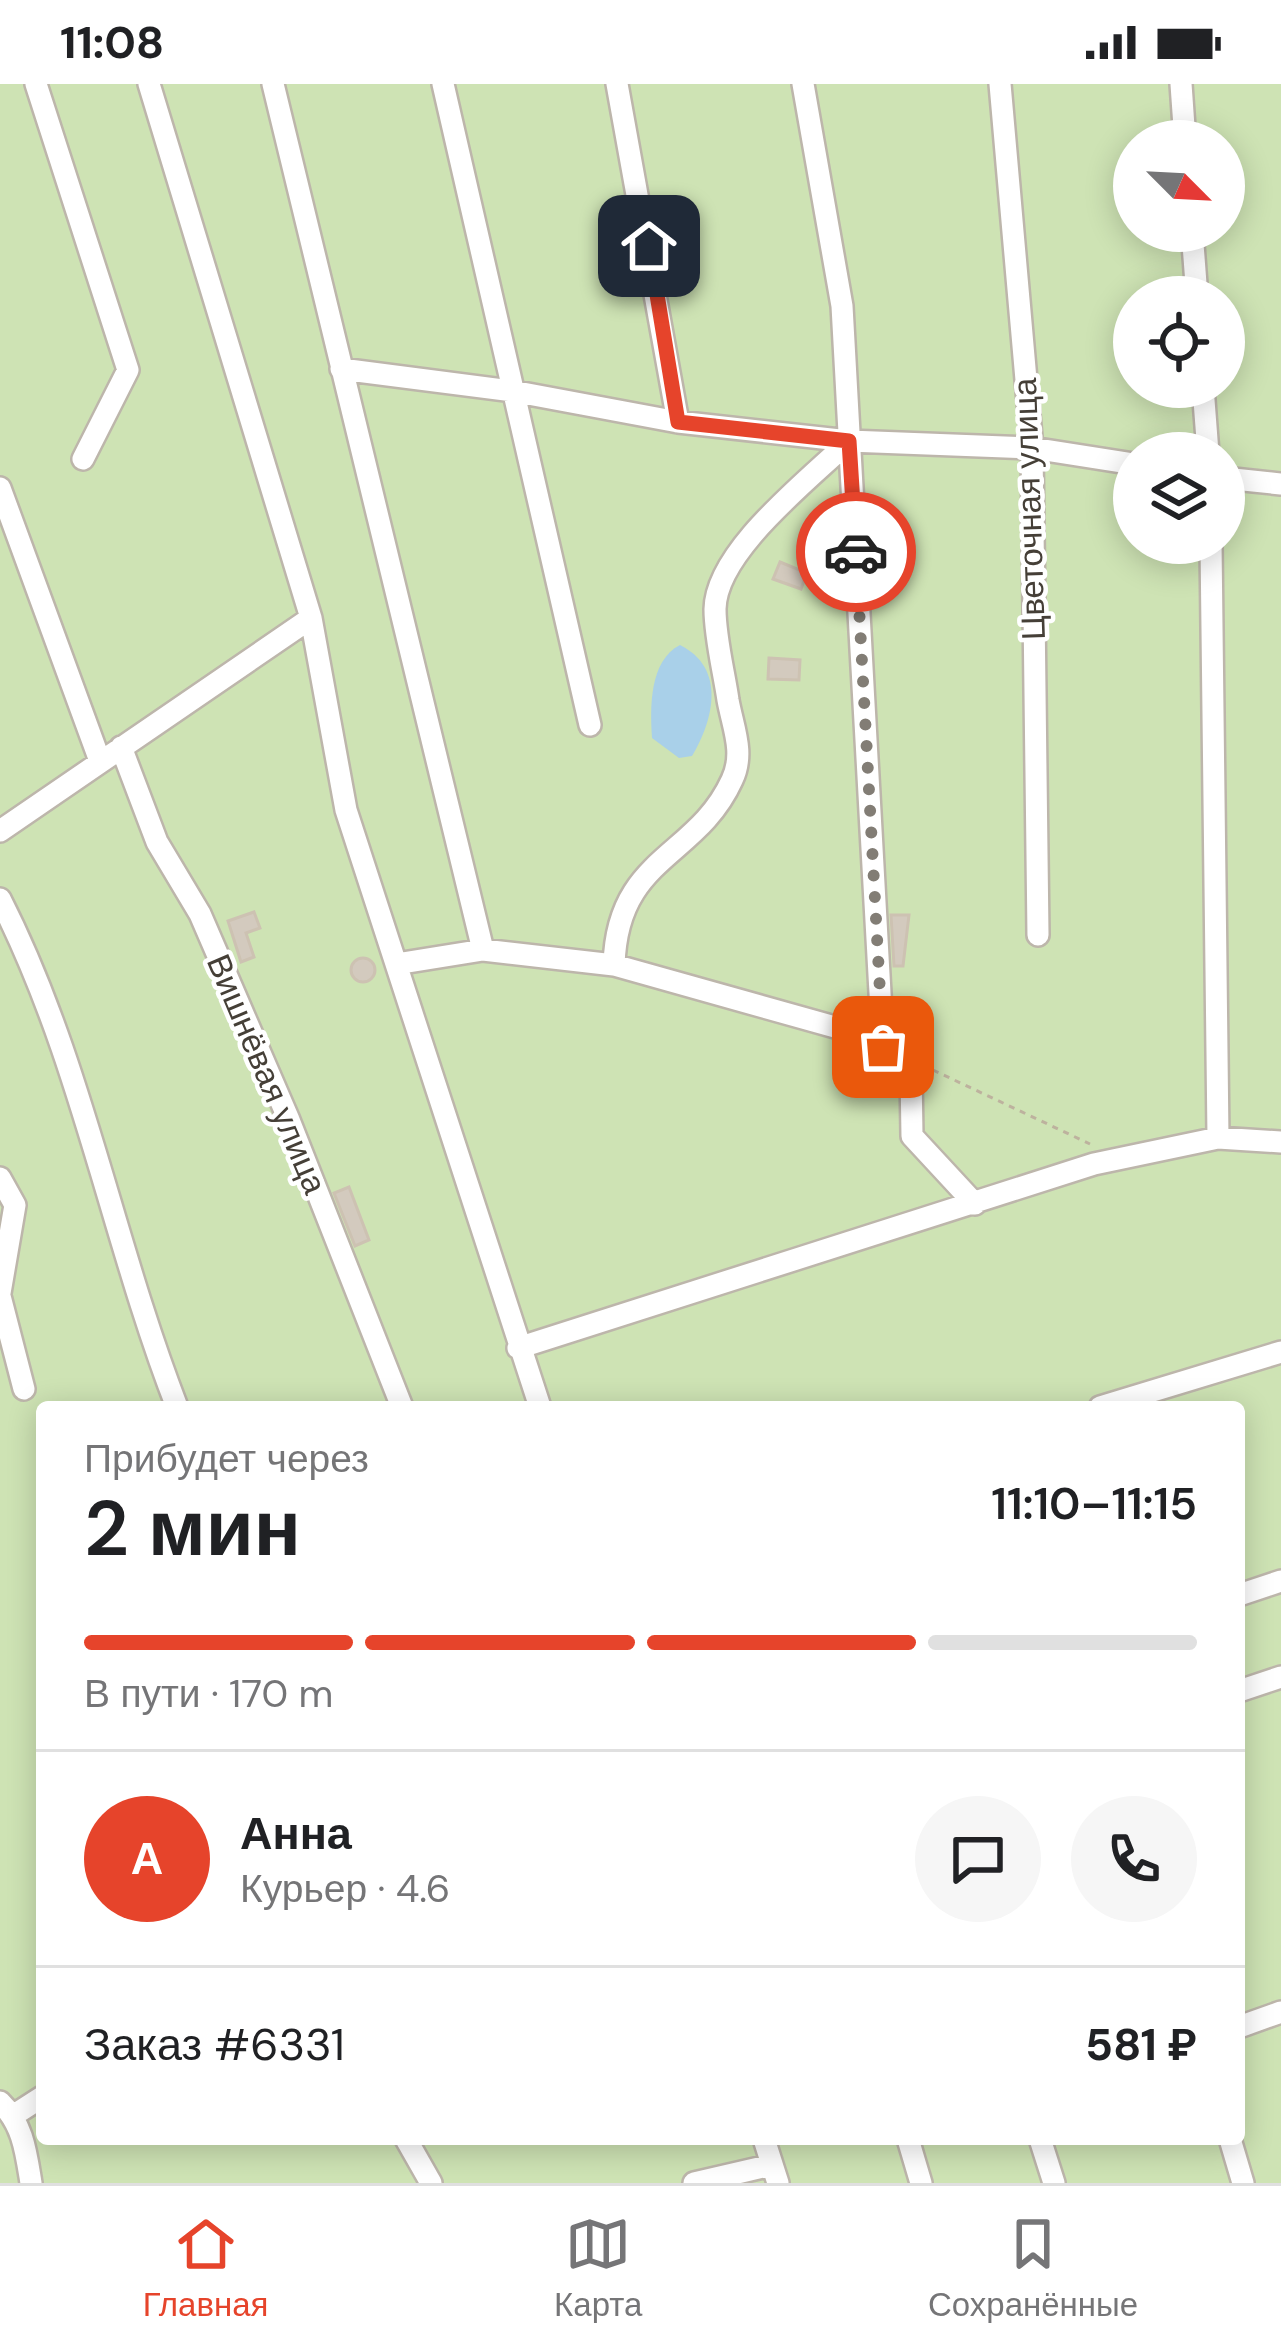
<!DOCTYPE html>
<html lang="ru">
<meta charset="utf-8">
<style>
body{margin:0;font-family:"DM Sans",sans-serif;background:#f6f6f6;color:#202124;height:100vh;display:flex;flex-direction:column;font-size:45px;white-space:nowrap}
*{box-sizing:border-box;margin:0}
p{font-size:39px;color:#757577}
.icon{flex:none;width:66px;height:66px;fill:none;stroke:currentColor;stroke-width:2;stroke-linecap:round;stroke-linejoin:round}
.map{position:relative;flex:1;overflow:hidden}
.panel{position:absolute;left:36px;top:1317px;width:1209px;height:744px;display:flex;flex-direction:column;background:#fff;border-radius:12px;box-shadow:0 6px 30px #0003}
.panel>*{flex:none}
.needle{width:78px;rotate:114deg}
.tools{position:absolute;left:1113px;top:36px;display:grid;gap:24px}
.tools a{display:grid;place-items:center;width:132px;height:132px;border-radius:50%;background:#fff;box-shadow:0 6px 30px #0003;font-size:60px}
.pin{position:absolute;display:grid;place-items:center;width:102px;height:102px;color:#fff;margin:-51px;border-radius:24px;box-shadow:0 6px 18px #0006}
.courier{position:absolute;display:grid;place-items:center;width:120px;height:120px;margin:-60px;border:9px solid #e6442b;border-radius:50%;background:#fff;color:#222;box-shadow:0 3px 15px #0007}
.summary em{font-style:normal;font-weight:600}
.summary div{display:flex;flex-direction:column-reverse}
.summary{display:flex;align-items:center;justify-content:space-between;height:204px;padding:0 48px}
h1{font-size:78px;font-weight:600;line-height:90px}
.bar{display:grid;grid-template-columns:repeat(4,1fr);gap:18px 12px;align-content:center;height:144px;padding:0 48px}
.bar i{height:15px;border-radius:9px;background:#e0e0e0}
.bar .current{background:#e6442b}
.bar p{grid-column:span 4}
.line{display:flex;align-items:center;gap:30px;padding:0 48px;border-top:3px solid #e0e0e0}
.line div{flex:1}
.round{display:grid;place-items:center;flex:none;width:126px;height:126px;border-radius:63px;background:#f6f6f6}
.status{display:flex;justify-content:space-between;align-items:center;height:84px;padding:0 60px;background:#fff;direction:ltr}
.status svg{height:33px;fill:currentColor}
.menu{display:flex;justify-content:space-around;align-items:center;height:168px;border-top:3px solid #e0e0e0;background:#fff;font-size:33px;color:#757577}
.menu a{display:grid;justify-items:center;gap:6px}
.menu .current{color:#e6442b}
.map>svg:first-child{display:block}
.green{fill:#cee3b4;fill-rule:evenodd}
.water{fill:#a9d0e9}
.building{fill:#d3cabe;stroke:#cdc2b2;stroke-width:3}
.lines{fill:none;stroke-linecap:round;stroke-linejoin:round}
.minor-casing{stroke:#bdb6ab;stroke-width:26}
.path{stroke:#bdb29e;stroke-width:3;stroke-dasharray:6 6;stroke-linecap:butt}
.minor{stroke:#fff;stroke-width:21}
.done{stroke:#827d75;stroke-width:12;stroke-dasharray:0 21.6}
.route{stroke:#e6442b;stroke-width:15}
.labels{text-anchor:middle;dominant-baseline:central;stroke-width:9;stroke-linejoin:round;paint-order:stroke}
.street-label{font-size:33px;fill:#453f37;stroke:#fff}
</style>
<div class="status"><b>11:08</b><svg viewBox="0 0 49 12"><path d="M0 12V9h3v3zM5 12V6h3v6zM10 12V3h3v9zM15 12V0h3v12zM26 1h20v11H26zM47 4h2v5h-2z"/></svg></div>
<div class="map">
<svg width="1281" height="2099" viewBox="0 0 1281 2099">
<rect width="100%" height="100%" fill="#f2efe8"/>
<path class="green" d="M0,0H1281V2099H0ZM1134,57H1224V147H1134ZM1134,213H1224V303H1134ZM1134,369H1224V459H1134ZM42,1323H1239V2055H42Z"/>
<path class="water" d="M680,561C726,584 714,635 692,672L679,674L652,654C650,624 649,577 680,561Z"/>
<path class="building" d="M780,478L807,489L801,505L773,495Z
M769,574L800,576L799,596L768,595Z
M254,828L260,844L246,849L254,873L241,878L228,837Z
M891,831H909L903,882H894Z
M351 886a12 12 0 1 1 24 0a12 12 0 1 1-24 0Z
M349,1103L369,1156L355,1162L334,1109Z"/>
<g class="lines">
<defs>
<path id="minor" d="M36,0L128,286L83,375
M149,0L311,534L346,726L540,1323
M273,0L483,866
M443,0L590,641
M617,0L678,338
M803,0L842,222L883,963
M1000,0L1032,364L1038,851
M1181,0L1185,57
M1192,147L1197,213
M341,285L512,307L678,338L849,357L1032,364L1134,380
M1203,303L1208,369
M1224,394L1281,400
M0,404L100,677
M1211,459L1218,1054
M121,663L157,758L200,830L289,1036L402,1323
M0,747L311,534
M0,815C82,976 112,1156 177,1323
M396,880L483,866L614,881L874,954L911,989L912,1052L975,1120
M614,881C617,772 696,775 732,696C745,669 733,644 728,616C724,588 715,554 715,525C716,467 809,396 849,357
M0,1094L15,1121L0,1209
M0,1212L24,1305
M518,1264L1094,1080L1218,1054L1281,1058
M1100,1323L1281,1268
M1239,1511L1281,1497
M1239,1607L1281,1593
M1239,1943L1281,1928
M0,2018C23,2040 26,2068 31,2099
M14,2031L42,2013
M406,2055L431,2099
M764,2055L778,2099
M908,2055L921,2099
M1040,2055L1054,2099
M1230,2055L1243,2099
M694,2099L772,2081"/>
</defs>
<use href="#minor" class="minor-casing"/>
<path class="path" d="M933,986L1090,1060"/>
<use href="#minor" class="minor"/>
</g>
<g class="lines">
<path class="done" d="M856,468L883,963"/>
<path class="route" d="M649,162L678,338L849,357L856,468"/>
</g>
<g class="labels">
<g class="street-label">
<text transform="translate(1029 425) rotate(-92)">Цветочная улица</text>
<text transform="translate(267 990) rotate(67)">Вишнёвая улица</text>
</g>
</g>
</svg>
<div class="tools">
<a><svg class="needle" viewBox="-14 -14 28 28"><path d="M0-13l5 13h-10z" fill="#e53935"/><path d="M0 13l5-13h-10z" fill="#757577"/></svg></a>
<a><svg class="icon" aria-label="locate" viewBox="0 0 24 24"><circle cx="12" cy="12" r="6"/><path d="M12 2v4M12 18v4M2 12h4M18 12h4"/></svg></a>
<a><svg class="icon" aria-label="layers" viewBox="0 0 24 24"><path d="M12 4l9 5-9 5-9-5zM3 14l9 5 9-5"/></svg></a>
</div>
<div class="pin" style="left:883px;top:963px;background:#ea580c"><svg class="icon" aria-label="bag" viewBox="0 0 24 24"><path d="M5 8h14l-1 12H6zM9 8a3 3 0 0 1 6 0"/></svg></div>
<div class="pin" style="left:649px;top:162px;background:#1f2937"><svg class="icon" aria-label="home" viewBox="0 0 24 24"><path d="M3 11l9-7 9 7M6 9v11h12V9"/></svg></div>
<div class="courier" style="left:856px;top:468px"><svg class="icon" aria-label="car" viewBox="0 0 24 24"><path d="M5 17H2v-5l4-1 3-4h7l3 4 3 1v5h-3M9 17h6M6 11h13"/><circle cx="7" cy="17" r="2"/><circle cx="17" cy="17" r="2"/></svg></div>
<section class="panel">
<div class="summary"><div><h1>2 мин</h1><p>Прибудет через</p></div><em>11:10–11:15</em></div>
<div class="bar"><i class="current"></i><i class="current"></i><i class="current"></i><i></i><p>В пути · 170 m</p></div>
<div class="line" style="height:216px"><b class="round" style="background:#e6442b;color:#fff">А</b><div><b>Анна</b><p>Курьер · 4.6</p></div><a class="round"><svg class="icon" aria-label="chat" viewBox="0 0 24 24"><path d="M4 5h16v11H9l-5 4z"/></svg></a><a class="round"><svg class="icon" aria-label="phone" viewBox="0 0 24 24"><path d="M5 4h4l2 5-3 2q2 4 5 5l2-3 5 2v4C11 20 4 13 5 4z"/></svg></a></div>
<div class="line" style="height:156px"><div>Заказ #6331</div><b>581 ₽</b></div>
</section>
</div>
<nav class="menu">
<a class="current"><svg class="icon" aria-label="home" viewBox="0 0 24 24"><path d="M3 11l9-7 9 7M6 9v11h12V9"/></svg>Главная</a>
<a><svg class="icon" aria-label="map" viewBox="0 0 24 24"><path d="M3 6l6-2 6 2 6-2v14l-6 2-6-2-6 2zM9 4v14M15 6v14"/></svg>Карта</a>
<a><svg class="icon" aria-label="saved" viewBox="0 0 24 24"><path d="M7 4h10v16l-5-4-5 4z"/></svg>Сохранённые</a>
</nav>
